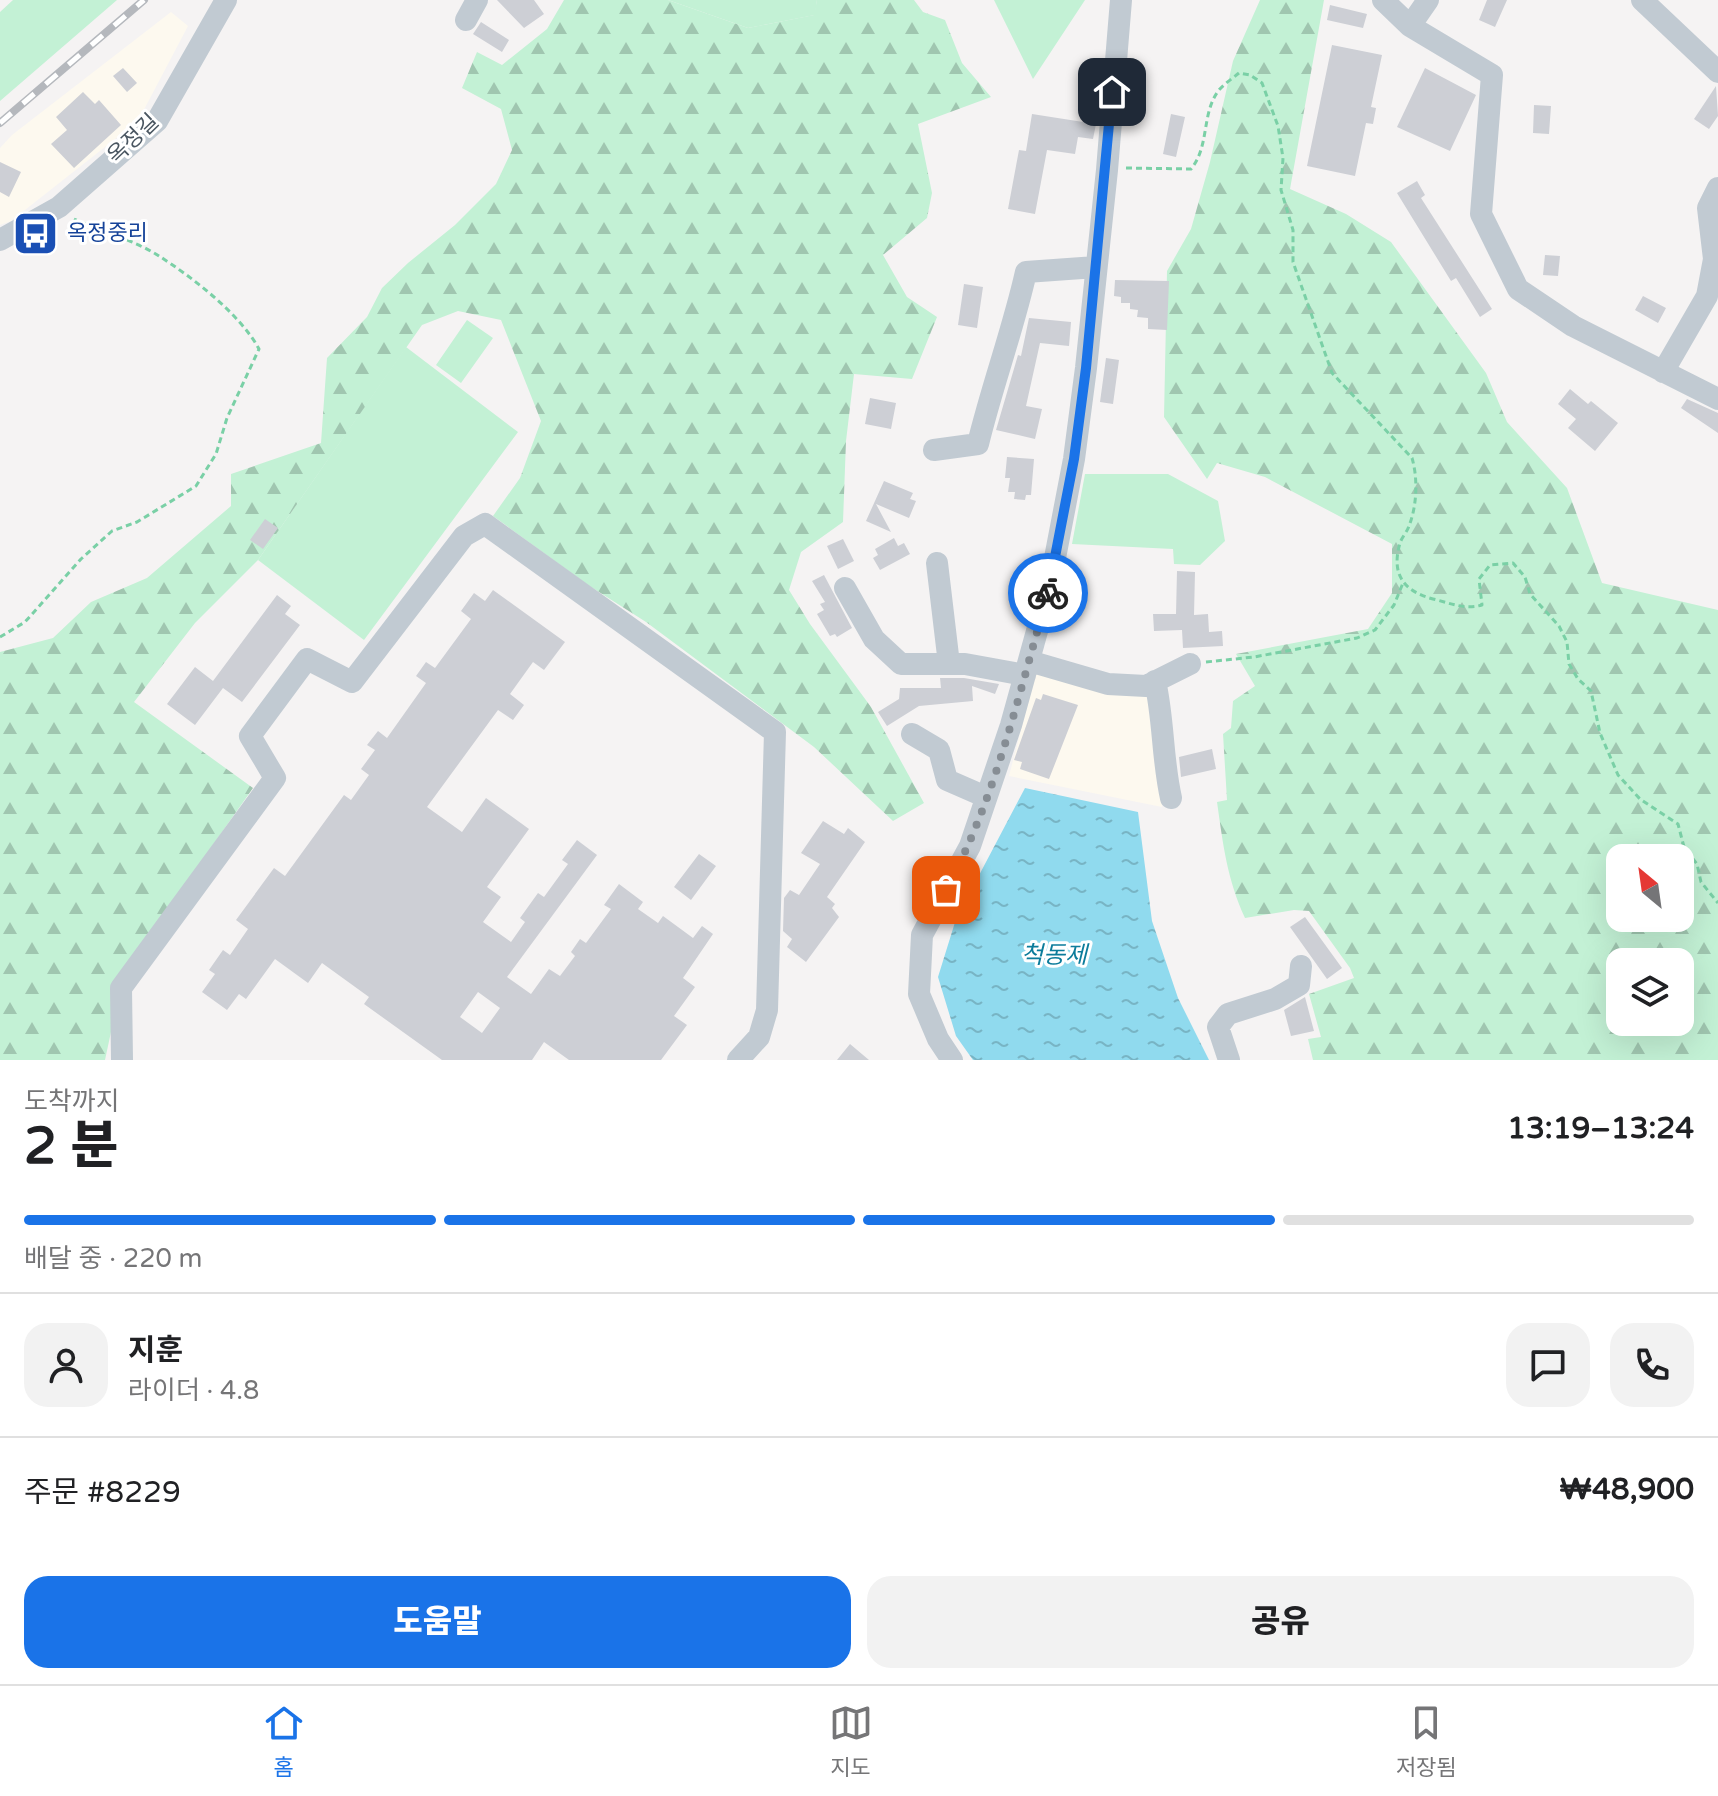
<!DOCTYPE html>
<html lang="ko">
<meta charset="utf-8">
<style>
body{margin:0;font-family:"Varela Round","Noto Sans KR",sans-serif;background:#f2f2f2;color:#202124;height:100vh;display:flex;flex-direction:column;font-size:30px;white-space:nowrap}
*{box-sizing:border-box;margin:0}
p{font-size:26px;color:#757577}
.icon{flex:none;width:44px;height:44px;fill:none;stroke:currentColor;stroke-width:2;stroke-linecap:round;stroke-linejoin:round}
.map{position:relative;height:1060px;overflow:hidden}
.sheet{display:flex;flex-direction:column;background:#fff;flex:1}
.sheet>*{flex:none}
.needle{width:52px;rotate:331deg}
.controls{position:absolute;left:1606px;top:844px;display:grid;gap:16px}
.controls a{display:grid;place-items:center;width:88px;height:88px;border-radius:16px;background:#fff;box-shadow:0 8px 32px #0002;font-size:40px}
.pin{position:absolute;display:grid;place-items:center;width:68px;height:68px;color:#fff;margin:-34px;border-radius:16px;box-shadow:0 4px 12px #0006}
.courier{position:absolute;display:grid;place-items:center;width:80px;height:80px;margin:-40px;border:6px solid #1a73e8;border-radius:50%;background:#fff;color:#222;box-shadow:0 2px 10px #0007}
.headline em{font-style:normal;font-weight:800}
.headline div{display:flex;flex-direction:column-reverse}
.headline{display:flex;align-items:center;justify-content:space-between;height:136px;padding:0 24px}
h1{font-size:52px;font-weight:800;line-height:60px}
.bar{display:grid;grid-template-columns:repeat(4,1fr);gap:12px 8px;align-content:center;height:96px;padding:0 24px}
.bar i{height:10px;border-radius:6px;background:#e0e0e0}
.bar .selected{background:#1a73e8}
.bar p{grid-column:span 4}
.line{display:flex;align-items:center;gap:20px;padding:0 24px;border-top:2px solid #e0e0e0}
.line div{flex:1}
.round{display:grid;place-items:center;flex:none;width:84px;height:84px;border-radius:24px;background:#f2f2f2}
.button{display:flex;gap:16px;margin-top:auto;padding:16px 24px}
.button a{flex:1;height:92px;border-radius:24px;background:#1a73e8;color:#fff;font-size:32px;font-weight:800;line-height:92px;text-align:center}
.button a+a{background:#f2f2f2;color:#202124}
.menu{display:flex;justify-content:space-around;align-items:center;height:112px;border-top:2px solid #e0e0e0;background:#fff;font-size:22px;color:#757577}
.menu a{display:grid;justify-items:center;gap:4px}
.menu .selected{color:#1a73e8}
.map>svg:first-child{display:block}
.commercial{fill:#fdf9ef}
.green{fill:#c3f1d5}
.forest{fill:url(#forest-firs);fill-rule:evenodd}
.water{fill:url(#water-ripples)}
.building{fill:#cdcfd5;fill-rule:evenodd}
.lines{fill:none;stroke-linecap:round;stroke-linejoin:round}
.path{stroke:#7ad0a6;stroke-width:3;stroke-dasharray:6 4;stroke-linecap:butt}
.minor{stroke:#c1cad2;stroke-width:22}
.rail-casing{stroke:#b5b8bd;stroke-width:8}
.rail{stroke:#fff;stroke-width:5;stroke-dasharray:15;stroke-linecap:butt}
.done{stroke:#868d94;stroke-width:8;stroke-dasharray:0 14.4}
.route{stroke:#1a73e8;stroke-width:10}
.labels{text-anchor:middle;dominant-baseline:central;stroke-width:6;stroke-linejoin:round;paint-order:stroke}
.street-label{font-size:22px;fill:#4a5661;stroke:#fff}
.transit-label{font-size:22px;fill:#164399;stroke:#fff;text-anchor:start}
.water-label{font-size:24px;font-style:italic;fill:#0c7c9b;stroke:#fff}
</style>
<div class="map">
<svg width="1718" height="1060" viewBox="0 0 1718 1060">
<defs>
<pattern id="forest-firs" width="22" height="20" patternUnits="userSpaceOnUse" patternTransform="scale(2)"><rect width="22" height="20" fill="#c3f1d5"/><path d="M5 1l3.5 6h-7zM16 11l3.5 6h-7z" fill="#a0c6b0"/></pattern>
<pattern id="water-ripples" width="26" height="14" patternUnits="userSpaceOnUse" patternTransform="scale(2)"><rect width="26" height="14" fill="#90daee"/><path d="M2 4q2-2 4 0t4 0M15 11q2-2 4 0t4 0" fill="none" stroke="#78b4c4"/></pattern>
</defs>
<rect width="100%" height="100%" fill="#f5f3f3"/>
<path class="commercial" d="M171,12L188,26L138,121L11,221L0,225V148L12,135Z
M1037,669L1151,689L1158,715L1162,807L1009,776Z"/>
<path class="green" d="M13,0H117L0,101V12Z
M668,0H817L815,15L748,28Z
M994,0H1085L1033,79Z
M467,320L493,338L461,383L436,365Z
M406,347L518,432L364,640L258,560Z
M1085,474H1168L1218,501L1225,541L1200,565L1174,564L1173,549L1072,544Z"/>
<path class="forest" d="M564,0H668L748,28L814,15L817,0H914L923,12L945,20L962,63L991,97L918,124L932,193L927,218L883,255L907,297L937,317L912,379L854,374L846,441L843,522L801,552L789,590L810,624L871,707L924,803L893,821L814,747L646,622L588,585L493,516L520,478L541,421L501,320L458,311L422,325L258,560L195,623L134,702L253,788L124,971L105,1060H0V652L53,638L91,602L147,578L231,506V474L321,443L327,358L367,317L382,288L408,263L455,225L496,184L512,150L501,109L462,88L477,52L502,65L547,29Z
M1260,0H1324L1290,189L1346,214L1391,242L1486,373L1507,422L1567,488L1602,583L1718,610V1060H1313L1308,1039L1321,1037L1309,994L1354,978L1350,968L1309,911L1294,910L1245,918C1227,879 1223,844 1217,802L1227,800L1223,734L1231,728L1233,701L1255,686L1236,654L1368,629L1392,593V544L1265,477L1217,463L1207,479L1164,417L1167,271L1191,229L1210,162L1233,61ZM1620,858H1680V918H1620ZM1620,962H1680V1022H1620Z"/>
<path class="water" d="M1025,788L1138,812L1152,921L1178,998L1209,1060H973L956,1036L938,977L956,919Z"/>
<path class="building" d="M497,0H534L544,14L524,28Z
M1487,0H1507L1495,27L1479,20Z
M1330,5L1367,14L1363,28L1327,20Z
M481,22L509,40L502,52L473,34Z
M1332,45L1382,55L1371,107L1376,108L1373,124L1366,123L1355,176L1307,166Z
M123,68L137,83L127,92L113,76Z
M1425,68L1476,95L1450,151L1397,127Z
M1716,86L1718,116L1709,129L1694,119Z
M83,92L95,104L99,100L121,125L74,168L51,144L67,130L56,117Z
M1534,105L1551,106L1549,134L1533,133Z
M1032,114L1096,124L1093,139L1078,137L1075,154L1047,150L1035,214L1008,209L1019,150L1026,151Z
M1171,114L1185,117L1176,157L1163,154Z
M0,162L21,172L9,197L0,192Z
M1417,181L1425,195L1421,198L1492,309L1480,317L1456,278L1451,281L1397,193Z
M1545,255L1560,256L1558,276L1543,275Z
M1115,280L1169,281L1167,330L1148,329V318L1137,317L1138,310L1130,309V303H1121V297L1114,296Z
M964,284L983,287L977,328L958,325Z
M1643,296L1666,308L1658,323L1635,310Z
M1029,318L1071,322L1069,346L1040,343L1026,406L1042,409L1035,439L996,430L1018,355L1021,356Z
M1106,358L1119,360L1113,404L1100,402Z
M1570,389L1588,404L1591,401L1618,423L1595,451L1568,428L1576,419L1558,404Z
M870,398L896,403L891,429L865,424Z
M1687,399L1718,413V433L1681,408Z
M1007,457L1034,459L1031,495H1026L1025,500L1014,499L1015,492H1008L1010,478H1005Z
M884,481L913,493L910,499L916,501L909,518L876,504L891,532L866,521Z
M265,519L278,528L263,549L250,540Z
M894,538L898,546L904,543L910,554L880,570L873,558L878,555L875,549Z
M843,539L854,561L838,569L827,546Z
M1177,571L1195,572L1194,615L1208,614L1209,632L1222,631L1223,646L1183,648L1182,630L1154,631L1153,614H1176Z
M824,575L852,628L837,637L835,634L830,636L817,614L824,610L820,604L825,602L812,581Z
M493,590L565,642L544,670L533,662L510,694L524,705L513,720L498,710L427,807L462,832L486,798L529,829L487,887L501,897L483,922L511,942L525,922L520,918L538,893L544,897L568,864L562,860L577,840L597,855L507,977L531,994L549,969L560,976L575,956L571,952L580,939L586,943L611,909L604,905L619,884L643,902L638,909L658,923L663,916L693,938L702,926L713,934L683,978L695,987L674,1016L687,1025L661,1060H569L544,1042L532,1060H442L364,1004L369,997L322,963L308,983L275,959L246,999L239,994L227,1010L202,992L215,974L209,970L223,950L230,955L248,929L236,920L274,868L285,876L344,795L351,800L369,775L361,769L375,750L367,745L378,731L387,738L426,683L416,676L426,662L435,668L471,619L461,611L474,593L485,601ZM478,992L500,1008L482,1033L460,1017Z
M277,595L291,606L285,614L300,625L242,702L223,688L195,725L167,704L195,667L213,681Z
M940,678H964L999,684L995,694L972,686L973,701L919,706L887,726L878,712L899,699L900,688H941Z
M1043,694L1078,705L1049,779L1020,769L1022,762L1014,760L1036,698L1041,700Z
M1212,749L1216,769L1181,777L1179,757Z
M823,821L844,834L848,828L865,842L827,897L835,904L832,908L839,917L806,962L787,947L792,939L783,931L784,898L790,890L799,895L820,864L801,853Z
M699,854L716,866L691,900L674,887Z
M1305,917L1342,968L1327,979L1290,927Z
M1305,997L1314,1031L1291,1036L1284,1010Z
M850,1044L869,1060H837Z"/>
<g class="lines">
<path class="path" d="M1126,168L1191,169C1210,146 1201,113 1219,90C1224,84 1233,78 1239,73L1250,75L1262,83L1278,126L1283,158L1281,190L1293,230V262L1332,373L1412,458C1418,478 1417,506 1409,526C1407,532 1402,537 1400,543C1391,574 1403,591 1433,599C1450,603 1464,610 1482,605L1479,579L1490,565L1513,563L1525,577L1530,594L1559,626L1567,642L1569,664L1578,679L1591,691L1600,733L1618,775L1640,799L1678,824L1684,847L1697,864L1701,882L1718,903
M0,637L25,622L81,559L112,531L137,522L196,486L216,454L227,418L259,349C240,314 192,277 159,256C134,240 101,231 74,219
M1206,662L1254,657L1357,638L1375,630L1394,605L1403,583"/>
<path class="minor" d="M1383,0L1410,26L1492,75L1481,214L1518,289L1573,326L1718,399
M1642,0L1718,72
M466,20L477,0
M1410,26L1428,0
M0,240L59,207L157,121L226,0
M1663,372L1707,296L1714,259L1708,208L1718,188
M934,450L978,444C992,386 1013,330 1026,272L1096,267
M937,563L949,664
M845,588L874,639L901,664H965L1025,675
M1029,661L1108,684L1146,686L1190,664
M1155,681C1164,721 1162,758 1171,798
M912,734L939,750L947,780L986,797
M122,1060L121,988L275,778L250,736L307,659L352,682L464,536L485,524L775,732L767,1010L759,1037L738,1060
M952,1060L938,1039L919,994L922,935L970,846L1011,725L1050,584L1074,459L1086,368L1107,170L1121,0
M1229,1060L1218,1027L1228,1014L1275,999L1299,985L1301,966"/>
<defs>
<path id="rail" d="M0,123L144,0"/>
</defs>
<use href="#rail" class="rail-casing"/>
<use href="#rail" class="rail"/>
</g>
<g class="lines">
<path class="done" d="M946,890C996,798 1019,693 1048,593"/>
<path class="route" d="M1048,593L1074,459L1086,368L1112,92"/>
</g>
<defs>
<symbol id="bus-square" viewBox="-11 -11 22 22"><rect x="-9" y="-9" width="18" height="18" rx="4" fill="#1a4fb4" stroke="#fff"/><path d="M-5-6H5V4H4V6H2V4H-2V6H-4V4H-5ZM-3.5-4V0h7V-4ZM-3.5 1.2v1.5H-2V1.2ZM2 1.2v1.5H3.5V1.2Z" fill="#fff"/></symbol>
</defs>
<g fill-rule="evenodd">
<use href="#bus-square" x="10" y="208" width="51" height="51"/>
</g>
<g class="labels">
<g class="street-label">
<text transform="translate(133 139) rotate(-44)">옥정길</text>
</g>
<g class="transit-label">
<text x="67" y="233">옥정중리</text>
</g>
<g class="water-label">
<text x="1054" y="955">척동제</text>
</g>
</g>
</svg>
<div class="controls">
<a><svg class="needle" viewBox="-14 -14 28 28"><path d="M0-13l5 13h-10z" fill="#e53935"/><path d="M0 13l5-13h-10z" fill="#757577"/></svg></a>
<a><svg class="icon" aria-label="layers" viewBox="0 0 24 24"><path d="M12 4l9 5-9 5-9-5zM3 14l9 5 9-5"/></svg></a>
</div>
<div class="pin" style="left:946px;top:890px;background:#ea580c"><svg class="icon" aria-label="bag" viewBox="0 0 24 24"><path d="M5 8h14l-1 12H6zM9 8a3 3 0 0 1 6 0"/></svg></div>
<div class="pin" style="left:1112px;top:92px;background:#1f2937"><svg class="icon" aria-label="home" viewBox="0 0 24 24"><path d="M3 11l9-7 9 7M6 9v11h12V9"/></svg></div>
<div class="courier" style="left:1048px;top:593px"><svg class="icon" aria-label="bike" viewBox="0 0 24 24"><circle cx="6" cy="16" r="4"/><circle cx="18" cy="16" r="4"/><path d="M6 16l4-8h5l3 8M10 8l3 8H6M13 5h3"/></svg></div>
</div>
<section class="sheet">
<div class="headline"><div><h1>2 분</h1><p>도착까지</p></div><em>13:19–13:24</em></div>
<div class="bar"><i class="selected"></i><i class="selected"></i><i class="selected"></i><i></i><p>배달 중 · 220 m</p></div>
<div class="line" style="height:144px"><a class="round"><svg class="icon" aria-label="person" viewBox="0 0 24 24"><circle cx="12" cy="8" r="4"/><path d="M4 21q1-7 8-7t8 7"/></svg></a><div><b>지훈</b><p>라이더 · 4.8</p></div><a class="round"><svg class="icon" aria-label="chat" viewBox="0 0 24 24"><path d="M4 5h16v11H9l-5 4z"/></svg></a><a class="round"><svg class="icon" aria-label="phone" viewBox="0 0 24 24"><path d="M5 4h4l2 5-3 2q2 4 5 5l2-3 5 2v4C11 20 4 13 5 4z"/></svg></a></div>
<div class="line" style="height:104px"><div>주문 #8229</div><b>₩48,900</b></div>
<div class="button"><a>도움말</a><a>공유</a></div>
</section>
<nav class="menu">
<a class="selected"><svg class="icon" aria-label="home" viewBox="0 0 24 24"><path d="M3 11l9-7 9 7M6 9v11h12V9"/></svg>홈</a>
<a><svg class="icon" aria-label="map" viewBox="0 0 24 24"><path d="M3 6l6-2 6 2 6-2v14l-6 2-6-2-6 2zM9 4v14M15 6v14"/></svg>지도</a>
<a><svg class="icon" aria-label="saved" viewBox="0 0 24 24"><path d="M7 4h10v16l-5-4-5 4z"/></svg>저장됨</a>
</nav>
